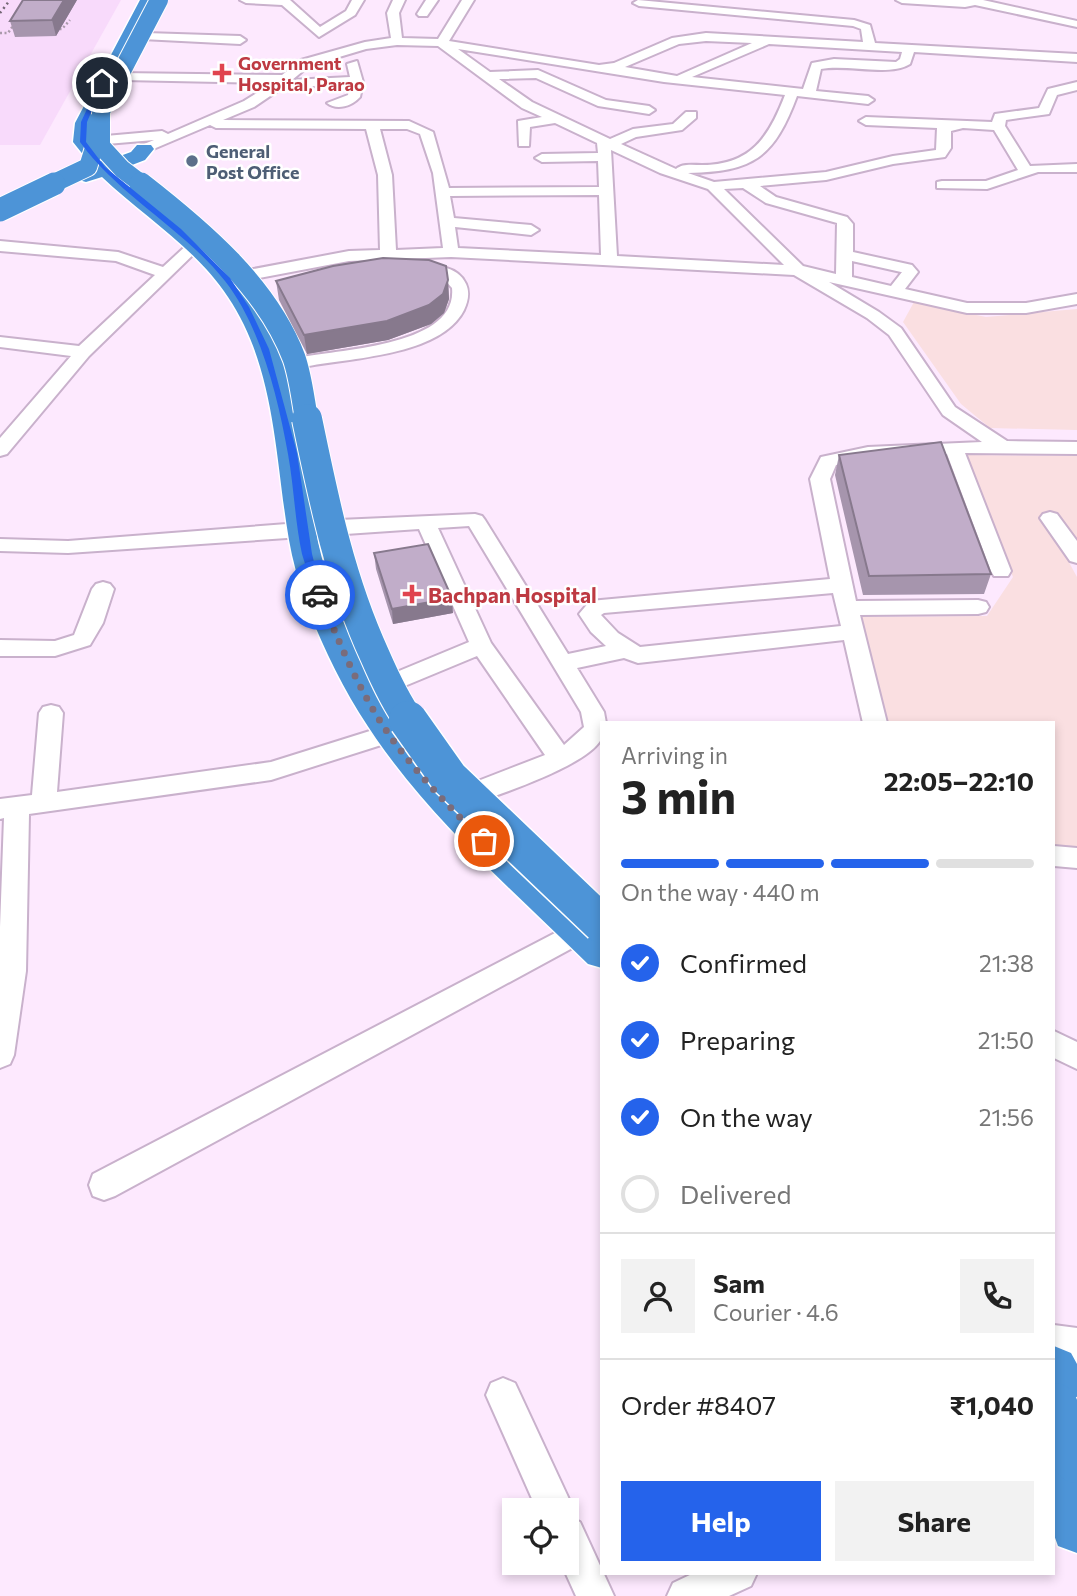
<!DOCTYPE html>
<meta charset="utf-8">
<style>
body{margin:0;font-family:Commissioner,sans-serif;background:#f2f2f2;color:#222;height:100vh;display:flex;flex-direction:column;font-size:26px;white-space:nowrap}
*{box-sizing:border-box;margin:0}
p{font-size:23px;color:#767676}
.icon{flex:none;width:38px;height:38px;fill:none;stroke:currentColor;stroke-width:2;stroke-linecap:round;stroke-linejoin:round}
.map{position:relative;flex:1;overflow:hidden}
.drawer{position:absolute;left:600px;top:721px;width:455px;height:854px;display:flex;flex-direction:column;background:#fff;border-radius:0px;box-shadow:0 4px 10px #0003}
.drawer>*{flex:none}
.controls{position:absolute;left:502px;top:1498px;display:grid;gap:14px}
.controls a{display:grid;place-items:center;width:77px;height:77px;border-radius:0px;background:#fff;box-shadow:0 4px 10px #0003;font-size:35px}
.pin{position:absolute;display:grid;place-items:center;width:60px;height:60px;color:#fff;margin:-30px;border:4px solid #fff;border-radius:50%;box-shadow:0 2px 7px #0007}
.courier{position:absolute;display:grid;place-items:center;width:70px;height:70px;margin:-35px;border:5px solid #2563eb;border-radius:50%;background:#fff;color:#222;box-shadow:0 2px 9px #0007}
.headline em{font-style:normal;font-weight:700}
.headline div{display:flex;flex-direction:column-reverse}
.headline{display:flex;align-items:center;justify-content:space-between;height:119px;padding:0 21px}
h1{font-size:46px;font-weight:700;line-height:52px}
.bar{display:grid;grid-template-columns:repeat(4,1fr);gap:10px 7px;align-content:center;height:84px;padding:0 21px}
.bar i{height:9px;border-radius:5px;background:#e0e0e0}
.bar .on{background:#2563eb}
.bar p{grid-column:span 4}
.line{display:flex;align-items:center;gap:18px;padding:0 21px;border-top:2px solid #e0e0e0}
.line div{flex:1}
.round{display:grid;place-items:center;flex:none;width:74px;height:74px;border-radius:0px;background:#f2f2f2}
ol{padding:0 21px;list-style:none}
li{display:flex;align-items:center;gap:21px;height:77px}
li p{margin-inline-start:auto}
li .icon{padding:7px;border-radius:50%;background:#2563eb;color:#fff;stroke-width:4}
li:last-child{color:#767676}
li i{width:38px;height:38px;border:4px solid #e0e0e0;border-radius:50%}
.action{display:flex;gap:14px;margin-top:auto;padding:14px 21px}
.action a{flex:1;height:80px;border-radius:0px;background:#2563eb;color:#fff;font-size:28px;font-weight:700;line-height:80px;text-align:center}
.action a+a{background:#f2f2f2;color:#222}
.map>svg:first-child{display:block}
.commercial{fill:#fadfe1}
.built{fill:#f8dafb}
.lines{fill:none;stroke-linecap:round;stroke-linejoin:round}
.minor-casing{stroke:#c9b1cc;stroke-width:4}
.highway-casing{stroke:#fff;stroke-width:3}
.path{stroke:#aa9aab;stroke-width:2.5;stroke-dasharray:2 2.5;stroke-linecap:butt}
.minor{fill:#fff;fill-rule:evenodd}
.highway{fill:#4d94d7;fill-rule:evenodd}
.rail{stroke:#746775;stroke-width:2.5;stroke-dasharray:2 3.5;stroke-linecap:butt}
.highway-bridge-far4-casing{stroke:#fff;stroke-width:20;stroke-linecap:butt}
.highway-bridge-far3-casing{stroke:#fff;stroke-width:25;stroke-linecap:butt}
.highway-bridge-far2-casing{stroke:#fff;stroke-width:32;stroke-linecap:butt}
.highway-bridge-far1-casing{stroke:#fff;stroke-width:41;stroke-linecap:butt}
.highway-bridge-casing{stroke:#fff;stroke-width:52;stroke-linecap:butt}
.highway-bridge-far4{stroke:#4d94d7;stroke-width:18}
.highway-bridge-far3{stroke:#4d94d7;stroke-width:23}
.highway-bridge-far2{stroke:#4d94d7;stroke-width:30}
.highway-bridge-far1{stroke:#4d94d7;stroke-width:38}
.highway-bridge{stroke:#4d94d7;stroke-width:48}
.wall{fill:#a695ad}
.shaded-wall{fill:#87798d}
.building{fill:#c1adc9;stroke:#87798d;stroke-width:2}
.route{fill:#2563eb}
.done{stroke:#7a6c7b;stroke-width:7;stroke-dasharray:0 12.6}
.health-dot{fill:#e0444e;stroke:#fff;stroke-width:2.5}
.service-dot{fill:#5c6f8a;stroke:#fff;stroke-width:2.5}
.labels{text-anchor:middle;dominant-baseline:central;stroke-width:5;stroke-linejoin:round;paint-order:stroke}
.far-health-label{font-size:18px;font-weight:bold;fill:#be3a42;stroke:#fff;text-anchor:start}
.far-service-label{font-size:18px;font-weight:bold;fill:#4e5e75;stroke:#fff;text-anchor:start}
.health-label{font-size:21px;font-weight:bold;fill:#be3a42;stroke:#fff;text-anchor:start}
</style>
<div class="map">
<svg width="1077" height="1596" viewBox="0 0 1077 1596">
<rect width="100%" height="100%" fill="#fde9fe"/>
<path class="commercial" d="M914,302L986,317L1077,309V430L990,428L961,404L903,322Z
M964,455L1077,456V548L1049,512L1042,513L1077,577V847L1054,845V723H886L861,617L987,616L1013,577Z"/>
<path class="built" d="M0,0H121L40,145H0Z"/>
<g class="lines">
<defs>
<path id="minor" d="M240,0H290L320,27L346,11L352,0H364L355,15L319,37L282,5L246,3Z
M393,0H405L399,13L402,38L438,39L462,0H474L449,41L599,65L614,63L672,38L706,33L863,42L861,29L853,26L639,6L633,3L638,0L854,20L870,25L875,43L1077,54V62L914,52L910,64C889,77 848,64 821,69L816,91L868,96L874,100L868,104L797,96C774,158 753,172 688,173L714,182L826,172L893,156L936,150L937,128L866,125L859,121L866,117L992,122L995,114L1039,108L1048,89L1077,82V90L1057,95L1049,114L1006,120L1005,126L1030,166L1077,164V172H1038L987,189L937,188V182L942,181H986L1018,170L994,130L963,128L951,131V148L945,157L893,164L826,180L760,186L776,197L847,217L853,224V252L912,265L918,272L905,289L967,303H1026L1077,294V304L1026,313H967L829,282L879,312L901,328L955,407L1007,441L1077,442V454L965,453L1011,571L1008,576H994L991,571L947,454L868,458L836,465L830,479L856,601L978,600L986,602L989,607L986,612L978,614L860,615L887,723H863L844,640L638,663L624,658L577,668L604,712L606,723H602C602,727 603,735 601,739C589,766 485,800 456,809L447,807L444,800L447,793L545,755L477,656L395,690L387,688L384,682L387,676L469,642L419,529L68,553L0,551V539L68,541L339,520L475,514L482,516L485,520L568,654L606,646L591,632L579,614L590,601L830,579L810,479L821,457L868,447L982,442L943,415L889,335L867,318L794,275L451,257L349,261L227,284L221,282L219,279L227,274L349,251L380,250L378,175L366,129L216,128L210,125L144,153L139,152V146L154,140L83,146L76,142L83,138L162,131L168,134L244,101L273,83L123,80L117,76L119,73L282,75L301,60L365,42L391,38L387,13ZM706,41L752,43L677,76L625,67L679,44ZM769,44L902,52L900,59L896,62L834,59L812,63L803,89L692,77ZM397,45L438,46L522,108L542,117L518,121L519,146H529L530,127L555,123L597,143L598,153L542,154L535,158L542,162L598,161L599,187L449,188L433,132L409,121L223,120L254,107L282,88L350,84L348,95L327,103C337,111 352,106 360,97L363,82L357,61L347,64L350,77L292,80L309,66L366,49ZM458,49L664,82L785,95C769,137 751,165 702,165C693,165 683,163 676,169L621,144L636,137L682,130L696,118V112H686L673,124L633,129L610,139L532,102L499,79L536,78L598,106L649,114L655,110L649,106L606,100L538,70L490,72ZM380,129H407L420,134L433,173L443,248L396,250L392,175ZM611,150L660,173L708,189L784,265L617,256ZM743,188L766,203L837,223L836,274L803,266L724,189ZM599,195L601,255L458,248L455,227L531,235L539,230L531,225L454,218L450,196ZM852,261L901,272H902L891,286L852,277ZM469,526L581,712L584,727L564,745L491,643L438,528ZM833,593L841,626L640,647L618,633L601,615L604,613Z
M426,0H438L427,16H419L417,14Z
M896,0H983L1077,21V27L975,5L965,7L902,3Z
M146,33L240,36L246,40L240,44L142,39L140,37Z
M0,241L118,252L163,267L189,243H199L202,246L89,356L7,454L0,456V438L71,356L0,347V337L79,346L155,275L116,261L0,251Z
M414,264C432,265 458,265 466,284C470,293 468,301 464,310C441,356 349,358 303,367L297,366L294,362L297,358C336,349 458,347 452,288L442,277L408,272L406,269Z
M1050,512L1057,514L1077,541V563L1070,561L1040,518L1043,514Z
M103,582L110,584L114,589L103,623L90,645L55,656H0V640L55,641L74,635L92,589L96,584Z
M51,705L59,707L63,713L57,792L271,762L389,725L397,728L401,734L397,740L271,780L29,814L26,971L14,1055L10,1064L0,1068V927L4,818L0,819V799L32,795L39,713L43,707Z
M1054,846L1077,848V868L1054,866Z
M580,920L589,923L593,931L589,939L115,1196L104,1200L93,1196L89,1185L93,1174Z
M1054,1031L1077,1042V1069L1054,1058Z
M1054,1325L1077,1328V1362L1054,1359Z
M503,1378L515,1383L574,1510L571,1518L580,1522L614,1596H576L561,1563H567V1510H537L486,1395L491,1383Z
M694,1573H757L751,1586L729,1596H667L673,1583Z"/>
<path id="highway" d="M140,0H156L100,106L93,123V142L109,160L131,152L137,145H151L154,149L145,160L119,170C167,215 223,249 258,307C284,351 299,408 307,458C311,486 313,514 318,542C327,582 342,621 360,657C416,768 512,845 602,928V968L588,964C489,867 388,784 328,655C311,619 296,580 289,540C275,459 276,368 228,297C195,247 144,217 102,177L86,182L79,180L76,176L79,172L93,167L73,142L75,123Z
M1054,1346L1071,1353L1077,1364V1442L1059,1435L1054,1422Z
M1054,1453L1072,1461L1077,1471V1553L1058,1546L1054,1535Z"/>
</defs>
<use href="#minor" class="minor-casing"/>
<use href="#highway" class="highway-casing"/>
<path class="path" d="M55,29H62L70,20
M0,33H8L15,23"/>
<use href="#minor" class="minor"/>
<use href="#highway" class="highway"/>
<path class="rail" d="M0,13L10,0"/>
<defs>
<path id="highway-bridge-far4" d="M50,185L88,167L94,148L93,123
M143,185L122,169L101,146V111L159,0"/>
<path id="highway-bridge-far3" d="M141,184C200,230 267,286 294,358C301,378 303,401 307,421
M0,210L54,184"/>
<path id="highway-bridge-far2" d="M307,419C324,501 340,580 375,656C385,679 395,701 410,722"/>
<path id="highway-bridge-far1" d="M408,720L449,778L602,924"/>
<path id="highway-bridge" d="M1054,1407L1077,1459"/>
</defs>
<use href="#highway-bridge-far4" class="highway-bridge-far4-casing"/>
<use href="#highway-bridge-far3" class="highway-bridge-far3-casing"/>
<use href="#highway-bridge-far2" class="highway-bridge-far2-casing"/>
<use href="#highway-bridge-far1" class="highway-bridge-far1-casing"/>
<use href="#highway-bridge" class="highway-bridge-casing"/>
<use href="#highway-bridge-far4" class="highway-bridge-far4"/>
<use href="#highway-bridge-far3" class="highway-bridge-far3"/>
<use href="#highway-bridge-far2" class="highway-bridge-far2"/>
<use href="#highway-bridge-far1" class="highway-bridge-far1"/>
<use href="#highway-bridge" class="highway-bridge"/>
</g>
<path class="wall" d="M77,0L56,36L15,37L10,21Z
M448,280L449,299L444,313L431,324L388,340L307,354L279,300L276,281Z
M839,455L991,574L984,594L863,595L835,475Z
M374,553L453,613L393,624L376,569Z"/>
<path class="shaded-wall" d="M64,0H77L56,36L52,20Z
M448,280L449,299L444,313L431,324L388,340L307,354L304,335Z
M452,598L453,613L393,624L392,609Z"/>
<path class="building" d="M23,0H64L52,20L10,21Z
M383,258L429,260L446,266L448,280L443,294L429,305L387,321L304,335L276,281L333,266Z
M941,442L991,574L869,576L839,455Z
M428,544L452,598L392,609L374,553Z"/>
<path class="route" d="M104,82L87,122L86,142L105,167L181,229L230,278L249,307L269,349L297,453L312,554L323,597L315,595C311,581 306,568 302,554C295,522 294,487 288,454C278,398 261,327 225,281C183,228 120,197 80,142L81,122L99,83Z"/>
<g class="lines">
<path class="done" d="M320,595C339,643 360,693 390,736C417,774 450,808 484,841"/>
</g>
<g class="health-dot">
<path d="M218.5 62.5h7v7h7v7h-7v7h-7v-7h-7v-7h7z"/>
<path d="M408.5 583.5h7v7h7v7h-7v7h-7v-7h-7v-7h7z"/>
</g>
<circle class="service-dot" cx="192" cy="161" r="7"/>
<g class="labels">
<g class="far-health-label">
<text x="238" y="63">Government<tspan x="238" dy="21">Hospital, Parao</tspan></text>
</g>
<g class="far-service-label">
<text x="206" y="151">General<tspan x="206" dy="21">Post Office</tspan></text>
</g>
<g class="health-label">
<text x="428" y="594">Bachpan Hospital</text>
</g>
</g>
</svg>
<div class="controls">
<a><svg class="icon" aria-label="locate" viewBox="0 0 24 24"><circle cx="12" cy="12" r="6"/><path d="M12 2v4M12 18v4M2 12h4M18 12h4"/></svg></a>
</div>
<div class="pin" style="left:484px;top:841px;background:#ea580c"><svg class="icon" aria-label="bag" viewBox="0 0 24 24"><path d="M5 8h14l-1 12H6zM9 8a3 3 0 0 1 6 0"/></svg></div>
<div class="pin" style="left:102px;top:83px;background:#1f2937"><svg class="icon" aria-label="home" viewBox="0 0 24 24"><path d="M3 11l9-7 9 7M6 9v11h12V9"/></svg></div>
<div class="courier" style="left:320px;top:595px"><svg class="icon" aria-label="car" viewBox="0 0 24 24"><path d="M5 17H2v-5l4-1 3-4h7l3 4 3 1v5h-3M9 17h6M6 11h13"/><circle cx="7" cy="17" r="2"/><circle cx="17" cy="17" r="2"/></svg></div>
<section class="drawer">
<div class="headline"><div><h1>3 min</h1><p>Arriving in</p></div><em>22:05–22:10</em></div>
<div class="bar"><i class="on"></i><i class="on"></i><i class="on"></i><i></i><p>On the way · 440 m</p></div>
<ol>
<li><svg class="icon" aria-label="check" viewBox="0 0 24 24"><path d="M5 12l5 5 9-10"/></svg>Confirmed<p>21:38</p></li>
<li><svg class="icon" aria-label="check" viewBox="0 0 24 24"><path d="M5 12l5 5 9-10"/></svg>Preparing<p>21:50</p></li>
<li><svg class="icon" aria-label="check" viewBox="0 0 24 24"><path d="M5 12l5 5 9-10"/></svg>On the way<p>21:56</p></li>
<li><i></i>Delivered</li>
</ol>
<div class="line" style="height:126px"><a class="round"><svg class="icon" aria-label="person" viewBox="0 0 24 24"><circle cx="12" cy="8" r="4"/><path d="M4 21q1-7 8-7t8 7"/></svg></a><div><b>Sam</b><p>Courier · 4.6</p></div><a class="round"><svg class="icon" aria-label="phone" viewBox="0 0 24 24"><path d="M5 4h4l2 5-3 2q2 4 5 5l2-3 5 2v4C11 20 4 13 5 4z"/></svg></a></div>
<div class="line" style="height:91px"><div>Order #8407</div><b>₹1,040</b></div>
<div class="action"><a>Help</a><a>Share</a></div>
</section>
</div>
